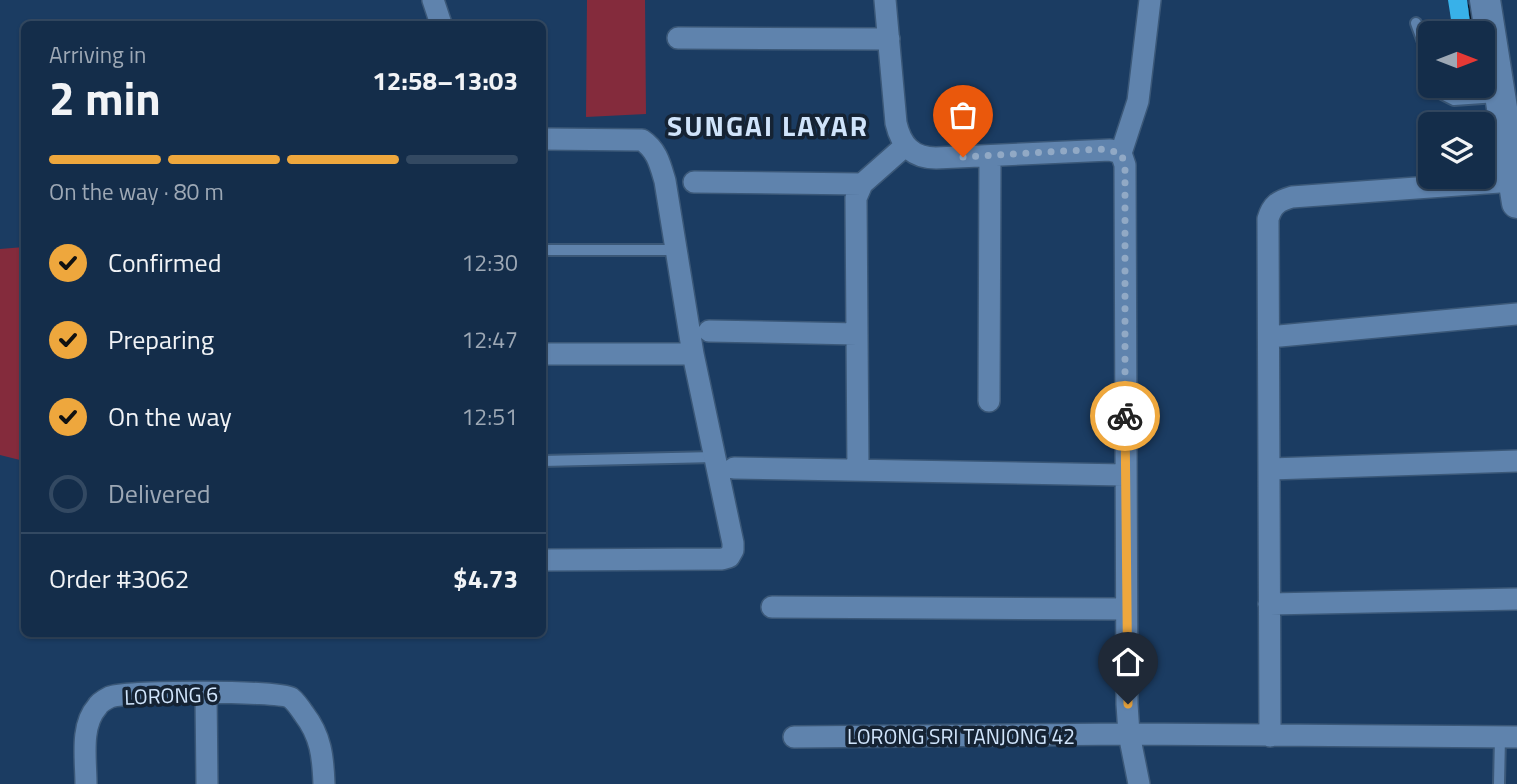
<!DOCTYPE html>
<meta charset="utf-8">
<style>
body{margin:0;font-family:"Titillium Web",sans-serif;background:#1d3551;color:#f1f3f6;height:100vh;display:flex;flex-direction:column;font-size:26px;white-space:nowrap}
*{box-sizing:border-box;margin:0}
p{font-size:23px;color:#9da8b5}
.icon{flex:none;width:38px;height:38px;fill:none;stroke:currentColor;stroke-width:2;stroke-linecap:round;stroke-linejoin:round}
.map{position:relative;flex:1;overflow:hidden}
.drawer{position:absolute;left:21px;top:21px;width:525px;height:616px;display:flex;flex-direction:column;background:#142d4a;border-radius:10px;box-shadow:0 2px 5px #0004,0 0 0 2px #334962}
.drawer>*{flex:none}
.needle{width:46px;rotate:90deg}
.tools{position:absolute;left:1418px;top:21px;display:grid;gap:14px}
.tools a{display:grid;place-items:center;width:77px;height:77px;border-radius:10px;background:#142d4a;box-shadow:0 2px 5px #0004,0 0 0 2px #334962;font-size:35px}
.pin{position:absolute;display:grid;place-items:center;width:60px;height:60px;color:#fff;margin:-72px -30px;border-radius:50% 50% 50% 0;rotate:-45deg;box-shadow:0 0 7px #0007}
.pin .icon{rotate:45deg}
.courier{position:absolute;display:grid;place-items:center;width:70px;height:70px;margin:-35px;border:5px solid #eea73d;border-radius:50%;background:#fff;color:#222;box-shadow:0 2px 9px #0007}
.headline em{font-style:normal;font-weight:700}
.headline div{display:flex;flex-direction:column-reverse}
.headline{display:flex;align-items:center;justify-content:space-between;height:119px;padding:0 28px}
h1{font-size:46px;font-weight:700;line-height:52px}
.bar{display:grid;grid-template-columns:repeat(4,1fr);gap:10px 7px;align-content:center;height:84px;padding:0 28px}
.bar i{height:9px;border-radius:5px;background:#334962}
.bar .on{background:#eea73d}
.bar p{grid-column:span 4}
.line{display:flex;align-items:center;gap:18px;padding:0 28px;border-top:2px solid #334962}
.line div{flex:1}
ol{padding:0 28px;list-style:none}
li{display:flex;align-items:center;gap:21px;height:77px}
li p{margin-inline-start:auto}
li .icon{padding:7px;border-radius:50%;background:#eea73d;color:#111;stroke-width:4}
li:last-child{color:#9da8b5}
li i{width:38px;height:38px;border:4px solid #334962;border-radius:50%}
.map>svg:first-child{display:block}
.green{fill:#842b3c}
.building{fill:#37b1e9;filter:url(#shadow)}
.lines{fill:none;stroke-linecap:round;stroke-linejoin:round}
.service-casing{stroke:#3b5878;stroke-width:14}
.minor-casing{stroke:#3b5878;stroke-width:24}
.secondary-casing{stroke:#3b5878;stroke-width:33}
.service{stroke:#5f83ad;stroke-width:10}
.minor{stroke:#5f83ad;stroke-width:21}
.secondary{stroke:#5f83ad;stroke-width:30}
.done{stroke:#91a9c5;stroke-width:7;stroke-dasharray:0 12.6}
.route{stroke:#eea73d;stroke-width:9}
.labels{text-anchor:middle;dominant-baseline:central;stroke-width:7;stroke-linejoin:round;paint-order:stroke}
.street-label{font-size:21px;fill:#d0e4fb;stroke:#152334}
.district-label{font-size:28px;font-weight:bold;letter-spacing:2px;fill:#d0e4fb;stroke:#152334}
</style>
<div class="map">
<svg width="1517" height="784" viewBox="0 0 1517 784">
<defs>
<filter id="shadow"><feDropShadow dx="8" dy="4.5" stdDeviation="0" flood-color="#0009"/></filter>
</defs>
<rect width="100%" height="100%" fill="#1b3c62"/>
<path class="green" d="M587,0H645L646,114L586,117Z
M24,247V461L0,455V249Z"/>
<path class="building" d="M1448,0H1467L1470,23L1452,26Z"/>
<g class="lines">
<defs>
<path id="service" d="M1416,23L1430,61
M1439,86L1442,94L1454,100L1497,97
M542,250H676
M542,461L715,457
M1499,784L1500,737"/>
<path id="minor" d="M433,0L441,24
M885,0L896,123C901,145 912,158 936,158L1110,150L1121,153L1125,165L1127,704L1129,734L1139,784
M678,38L889,39
M542,139L642,140C657,150 660,164 665,181L693,354L733,543V550L729,557L722,559L542,560
M1121,153L1138,101L1150,0
M694,182L862,184
M709,331L857,334
M1269,337L1517,314
M542,354H693
M989,401L990,156
M734,468L1125,475
M858,469L856,198L862,184L905,146
M1269,469L1517,461
M1269,604L1517,599
M772,607L1126,609
M206,693L207,784
M1270,736L1268,219C1272,205 1278,201 1292,197L1513,181
M794,737L1129,734L1517,737
M86,784C86,760 80,726 97,707C99,703 106,699 110,697C127,691 278,690 291,698C296,702 300,708 304,714C321,736 323,757 324,784"/>
<path id="secondary" d="M1485,0L1517,203"/>
</defs>
<use href="#service" class="service-casing"/>
<use href="#minor" class="minor-casing"/>
<use href="#secondary" class="secondary-casing"/>
<use href="#service" class="service"/>
<use href="#minor" class="minor"/>
<use href="#secondary" class="secondary"/>
</g>
<g class="lines">
<path class="done" d="M963,157L1100,149L1121,153L1125,165V416"/>
<path class="route" d="M1125,416L1128,704"/>
</g>
<g class="labels">
<g class="street-label">
<text transform="translate(171 695) rotate(-2)">LORONG 6</text>
<text x="961" y="736">LORONG SRI TANJONG 42</text>
</g>
<g class="district-label">
<text x="768" y="125">SUNGAI LAYAR</text>
</g>
</g>
</svg>
<div class="tools">
<a><svg class="needle" viewBox="-14 -14 28 28"><path d="M0-13l5 13h-10z" fill="#e53935"/><path d="M0 13l5-13h-10z" fill="#9da8b5"/></svg></a>
<a><svg class="icon" aria-label="layers" viewBox="0 0 24 24"><path d="M12 4l9 5-9 5-9-5zM3 14l9 5 9-5"/></svg></a>
</div>
<div class="pin" style="left:963px;top:157px;background:#ea580c"><svg class="icon" aria-label="bag" viewBox="0 0 24 24"><path d="M5 8h14l-1 12H6zM9 8a3 3 0 0 1 6 0"/></svg></div>
<div class="pin" style="left:1128px;top:704px;background:#1f2937"><svg class="icon" aria-label="home" viewBox="0 0 24 24"><path d="M3 11l9-7 9 7M6 9v11h12V9"/></svg></div>
<div class="courier" style="left:1125px;top:416px"><svg class="icon" aria-label="bike" viewBox="0 0 24 24"><circle cx="6" cy="16" r="4"/><circle cx="18" cy="16" r="4"/><path d="M6 16l4-8h5l3 8M10 8l3 8H6M13 5h3"/></svg></div>
<section class="drawer">
<div class="headline"><div><h1>2 min</h1><p>Arriving in</p></div><em>12:58–13:03</em></div>
<div class="bar"><i class="on"></i><i class="on"></i><i class="on"></i><i></i><p>On the way · 80 m</p></div>
<ol>
<li><svg class="icon" aria-label="check" viewBox="0 0 24 24"><path d="M5 12l5 5 9-10"/></svg>Confirmed<p>12:30</p></li>
<li><svg class="icon" aria-label="check" viewBox="0 0 24 24"><path d="M5 12l5 5 9-10"/></svg>Preparing<p>12:47</p></li>
<li><svg class="icon" aria-label="check" viewBox="0 0 24 24"><path d="M5 12l5 5 9-10"/></svg>On the way<p>12:51</p></li>
<li><i></i>Delivered</li>
</ol>
<div class="line" style="height:91px"><div>Order #3062</div><b>$4.73</b></div>
</section>
</div>
